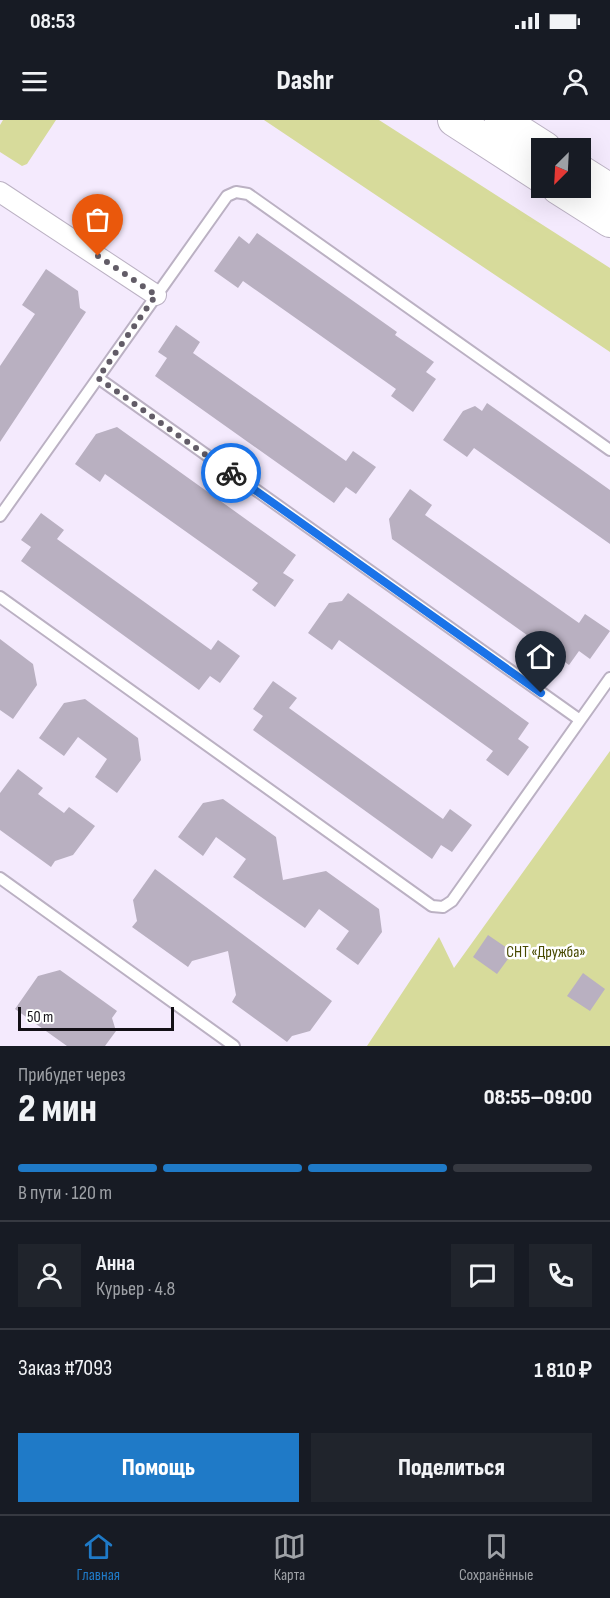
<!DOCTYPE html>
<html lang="ru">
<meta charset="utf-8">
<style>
body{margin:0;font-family:"Sofia Sans Condensed",sans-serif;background:#20242c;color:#f1f3f6;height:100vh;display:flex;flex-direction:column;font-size:22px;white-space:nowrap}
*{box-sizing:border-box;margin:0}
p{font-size:20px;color:#9ea1a6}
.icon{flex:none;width:33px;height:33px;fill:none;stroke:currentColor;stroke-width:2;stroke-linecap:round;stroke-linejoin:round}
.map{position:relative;height:926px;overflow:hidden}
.sheet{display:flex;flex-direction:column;background:#171b24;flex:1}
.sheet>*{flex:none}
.needle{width:39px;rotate:204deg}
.tools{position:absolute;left:531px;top:18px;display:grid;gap:12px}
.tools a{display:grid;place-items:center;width:60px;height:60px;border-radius:0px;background:#171b24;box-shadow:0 6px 24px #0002;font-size:30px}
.scale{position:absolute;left:18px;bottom:15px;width:156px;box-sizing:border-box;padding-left:6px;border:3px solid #131016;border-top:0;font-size:16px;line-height:21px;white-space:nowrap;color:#131016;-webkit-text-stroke:4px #fff;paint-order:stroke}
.pin{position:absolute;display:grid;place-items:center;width:51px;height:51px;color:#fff;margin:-62px -26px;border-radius:50% 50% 50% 0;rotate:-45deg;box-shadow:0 0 6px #0007}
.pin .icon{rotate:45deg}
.courier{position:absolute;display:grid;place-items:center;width:60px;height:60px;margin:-30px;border:4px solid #1a73e8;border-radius:50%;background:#fff;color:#222;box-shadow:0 2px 8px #0007}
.head em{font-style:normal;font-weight:800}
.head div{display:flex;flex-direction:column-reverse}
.head{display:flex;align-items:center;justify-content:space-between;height:102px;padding:0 18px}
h1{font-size:39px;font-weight:800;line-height:45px}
.bar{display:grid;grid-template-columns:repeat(4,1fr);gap:9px 6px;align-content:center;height:72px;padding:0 18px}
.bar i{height:8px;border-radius:4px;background:#363941}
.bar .on{background:#1f7ac7}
.bar p{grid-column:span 4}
.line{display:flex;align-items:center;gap:15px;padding:0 18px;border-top:2px solid #363941}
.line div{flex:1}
.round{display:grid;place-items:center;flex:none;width:63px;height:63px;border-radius:0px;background:#20242c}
.primary-button{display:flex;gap:12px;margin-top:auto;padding:12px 18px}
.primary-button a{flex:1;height:69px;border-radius:0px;background:#1f7ac7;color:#fff;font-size:24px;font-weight:800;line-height:69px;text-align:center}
.primary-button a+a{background:#20242c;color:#f1f3f6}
.status{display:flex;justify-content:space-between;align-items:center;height:42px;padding:0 30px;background:#171b24;direction:ltr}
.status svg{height:16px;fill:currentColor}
header{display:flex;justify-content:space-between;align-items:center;height:78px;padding:0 18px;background:#171b24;font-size:27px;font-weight:800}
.menu{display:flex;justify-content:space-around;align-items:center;height:84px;border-top:2px solid #363941;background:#171b24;font-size:16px;color:#9ea1a6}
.menu a{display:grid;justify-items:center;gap:3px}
.menu .on{color:#1f7ac7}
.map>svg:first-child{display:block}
.green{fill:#d7db9b}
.building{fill:#b9b0c1}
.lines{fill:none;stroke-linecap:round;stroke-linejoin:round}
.lane-casing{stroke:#bbb1c3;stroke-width:14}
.street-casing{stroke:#bbb1c3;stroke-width:22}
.primary-casing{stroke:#bbb1c3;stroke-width:34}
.lane{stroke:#fff;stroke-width:10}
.street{stroke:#fff;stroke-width:20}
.primary{stroke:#fff;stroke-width:32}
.done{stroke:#625c67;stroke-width:6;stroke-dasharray:0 10.8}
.route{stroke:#1a73e8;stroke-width:8}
.labels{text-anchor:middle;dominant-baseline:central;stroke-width:5;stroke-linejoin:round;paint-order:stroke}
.park-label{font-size:16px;fill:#484a00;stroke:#fff}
</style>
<div class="status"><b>08:53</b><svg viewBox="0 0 49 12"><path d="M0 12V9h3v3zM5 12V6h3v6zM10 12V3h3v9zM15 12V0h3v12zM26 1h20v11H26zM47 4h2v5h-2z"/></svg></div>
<header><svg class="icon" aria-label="menu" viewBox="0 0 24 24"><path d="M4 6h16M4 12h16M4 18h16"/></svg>Dashr<svg class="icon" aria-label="person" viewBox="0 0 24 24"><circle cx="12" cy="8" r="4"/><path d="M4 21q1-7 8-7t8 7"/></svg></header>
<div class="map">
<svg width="610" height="926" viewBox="0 0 610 926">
<rect width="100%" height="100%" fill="#f4eafd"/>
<path class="green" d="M3,0H56L27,44L22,46L0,32V5Z
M264,0H379L610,148V232Z
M610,631V926H367L439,817L454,848Z"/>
<path class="building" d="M257,113L397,212L395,215L434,242L426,252L436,259L413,292L391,276L396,269L314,211L243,161L238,168L214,151L239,116L249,124Z
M46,149L78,171L80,188L86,192L0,322V246L35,194L22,185Z
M176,205L200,222L193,233L346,341L353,331L376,347L356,374L346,367L334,383L155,256L167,238L158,232Z
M487,283L610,370V424L474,328L467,337L443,320L463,291L475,286L482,291Z
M117,307L296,435L283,453L294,460L275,487L252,470L258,463L105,354L100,362L75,344L96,314Z
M410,369L432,385L425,395L579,503L585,494L610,511L590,539L579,531L569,545L392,419L389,399Z
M41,393L64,410L57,419L211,530L218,520L240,536L220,563L210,556L199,570L21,441L31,427L21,420Z
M348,473L529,603L518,619L529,627L508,656L486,640L493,631L339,520L332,530L308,513L329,483L342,481Z
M0,519L33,544L37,565L13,599L0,590Z
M273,561L297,578L289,588L443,699L450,689L472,705L452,732L441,725L432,739L253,610L263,596L253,589Z
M85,579L138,618L141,640L117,673L95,657L107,639L78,617L64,636L39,618L64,583Z
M18,649L43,668L38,674L64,693L69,687L95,706L73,735L55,741L51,747L0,710V673Z
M223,679L276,717L283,760L326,751L379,789L382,812L358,845L336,829L349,811L319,789L305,808L233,757L246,739L216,717L203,736L178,717L203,683Z
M155,749L332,881L310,911L292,916L287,922L232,882L236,875L228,831L192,841L188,847L132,807L137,801L133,780Z
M488,815L513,832L497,854L473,837Z
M60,850L117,891L112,898L116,911L105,926H67L15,889L38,856Z
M583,853L605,869L590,891L567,876Z"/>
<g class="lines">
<defs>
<path id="lane" d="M98,258L580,600
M0,396L227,76L236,72L248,74L610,330
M0,477L432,786L443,787L452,781L610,558
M0,758L234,926"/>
<path id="street" d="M0,72L156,175"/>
<path id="primary" d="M454,0L542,57
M501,0L545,28
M580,51L610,70
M558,68L610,101"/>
</defs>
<use href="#lane" class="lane-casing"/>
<use href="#street" class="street-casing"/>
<use href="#primary" class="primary-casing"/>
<use href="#lane" class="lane"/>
<use href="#street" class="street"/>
<use href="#primary" class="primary"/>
</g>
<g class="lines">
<path class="done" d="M98,136L156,175L98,258L231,353"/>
<path class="route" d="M231,353L541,573"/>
</g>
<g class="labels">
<g class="park-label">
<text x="546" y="832">СНТ «Дружба»</text>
</g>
</g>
</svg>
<div class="tools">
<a><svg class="needle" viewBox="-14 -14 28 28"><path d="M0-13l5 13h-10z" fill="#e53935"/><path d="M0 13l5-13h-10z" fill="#9ea1a6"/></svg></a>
</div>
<div class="scale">50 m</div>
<div class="pin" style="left:98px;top:136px;background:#ea580c"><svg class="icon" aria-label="bag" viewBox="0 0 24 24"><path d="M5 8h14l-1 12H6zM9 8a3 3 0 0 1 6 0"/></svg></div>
<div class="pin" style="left:541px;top:573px;background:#1f2937"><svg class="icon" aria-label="home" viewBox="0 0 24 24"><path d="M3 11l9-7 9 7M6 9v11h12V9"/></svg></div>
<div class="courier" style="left:231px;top:353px"><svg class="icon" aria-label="bike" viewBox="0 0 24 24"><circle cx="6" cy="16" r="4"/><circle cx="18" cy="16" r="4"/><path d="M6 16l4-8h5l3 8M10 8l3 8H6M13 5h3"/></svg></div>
</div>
<section class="sheet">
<div class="head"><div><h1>2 мин</h1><p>Прибудет через</p></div><em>08:55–09:00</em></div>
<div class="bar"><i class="on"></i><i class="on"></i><i class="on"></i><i></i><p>В пути · 120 m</p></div>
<div class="line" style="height:108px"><a class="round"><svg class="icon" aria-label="person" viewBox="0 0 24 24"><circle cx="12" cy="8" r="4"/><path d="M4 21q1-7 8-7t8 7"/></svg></a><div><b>Анна</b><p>Курьер · 4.8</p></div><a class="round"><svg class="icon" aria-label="chat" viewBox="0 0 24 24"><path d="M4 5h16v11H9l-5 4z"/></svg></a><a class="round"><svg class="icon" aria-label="phone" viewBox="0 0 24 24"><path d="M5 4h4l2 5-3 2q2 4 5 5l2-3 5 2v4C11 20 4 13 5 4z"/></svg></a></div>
<div class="line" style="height:78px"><div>Заказ #7093</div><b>1 810 ₽</b></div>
<div class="primary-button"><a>Помощь</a><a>Поделиться</a></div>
</section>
<nav class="menu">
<a class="on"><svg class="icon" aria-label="home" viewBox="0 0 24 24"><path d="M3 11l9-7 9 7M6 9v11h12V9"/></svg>Главная</a>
<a><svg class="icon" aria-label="map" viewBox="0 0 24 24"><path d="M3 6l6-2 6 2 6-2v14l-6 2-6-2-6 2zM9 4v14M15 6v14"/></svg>Карта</a>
<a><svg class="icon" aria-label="saved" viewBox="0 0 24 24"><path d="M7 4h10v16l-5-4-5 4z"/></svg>Сохранённые</a>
</nav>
